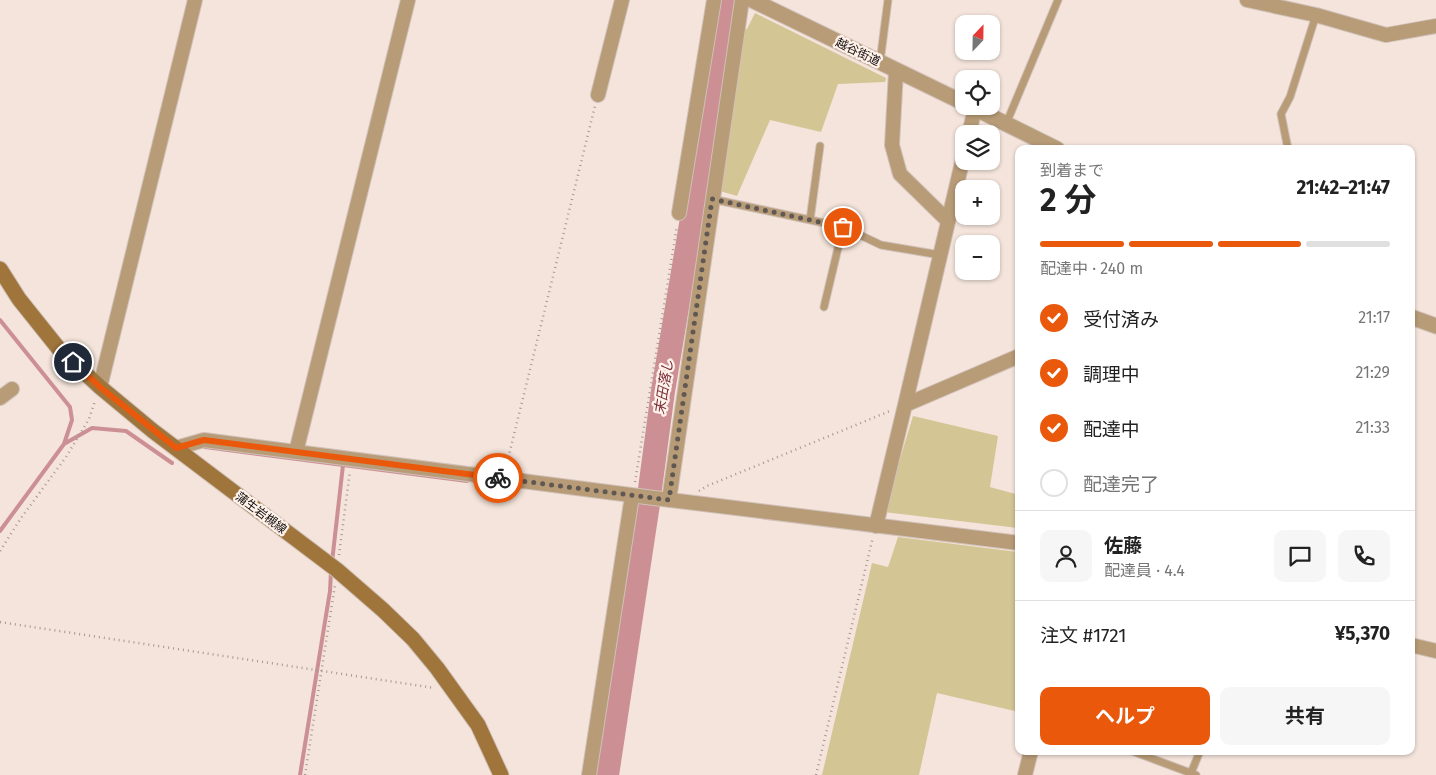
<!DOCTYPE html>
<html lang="ja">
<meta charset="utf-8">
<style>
body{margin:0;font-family:"Fira Sans","Noto Sans JP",sans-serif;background:#f6f6f6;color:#222;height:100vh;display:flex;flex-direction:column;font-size:19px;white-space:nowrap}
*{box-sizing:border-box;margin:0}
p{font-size:16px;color:#767676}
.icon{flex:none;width:28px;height:28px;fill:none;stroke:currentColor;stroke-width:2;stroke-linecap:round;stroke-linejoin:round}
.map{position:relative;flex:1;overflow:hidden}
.drawer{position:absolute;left:1015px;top:145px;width:400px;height:610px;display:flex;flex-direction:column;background:#fff;border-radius:10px;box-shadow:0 1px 4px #0004}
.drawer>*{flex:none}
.needle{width:32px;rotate:22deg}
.controls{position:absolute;left:955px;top:15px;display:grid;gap:10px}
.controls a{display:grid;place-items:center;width:45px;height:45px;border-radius:10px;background:#fff;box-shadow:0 1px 4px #0004;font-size:25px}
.pin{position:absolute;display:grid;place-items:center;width:42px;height:42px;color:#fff;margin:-21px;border:2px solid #fff;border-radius:50%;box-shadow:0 1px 5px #0007}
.courier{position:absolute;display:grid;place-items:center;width:50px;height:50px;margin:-25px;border:4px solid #ea580c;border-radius:50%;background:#fff;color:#222;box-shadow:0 1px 6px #0007}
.head em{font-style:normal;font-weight:700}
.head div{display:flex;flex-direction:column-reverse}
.head{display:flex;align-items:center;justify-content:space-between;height:85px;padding:0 25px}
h1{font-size:32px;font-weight:700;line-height:38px}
.bar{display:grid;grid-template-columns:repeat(4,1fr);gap:8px 5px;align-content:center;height:60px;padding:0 25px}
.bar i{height:6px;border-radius:4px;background:#e0e0e0}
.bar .selected{background:#ea580c}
.bar p{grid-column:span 4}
.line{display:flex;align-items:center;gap:12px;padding:0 25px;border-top:1px solid #e0e0e0}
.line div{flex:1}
.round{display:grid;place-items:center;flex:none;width:52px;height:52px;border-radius:10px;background:#f6f6f6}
ol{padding:0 25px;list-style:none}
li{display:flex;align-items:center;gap:15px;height:55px}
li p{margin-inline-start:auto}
li .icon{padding:5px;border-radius:50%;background:#ea580c;color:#fff;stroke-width:4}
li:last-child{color:#767676}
li i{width:28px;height:28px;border:2px solid #e0e0e0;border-radius:50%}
.primary-button{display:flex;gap:10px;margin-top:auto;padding:10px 25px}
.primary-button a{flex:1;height:58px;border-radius:10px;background:#ea580c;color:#fff;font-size:20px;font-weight:700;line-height:58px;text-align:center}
.primary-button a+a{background:#f6f6f6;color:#222}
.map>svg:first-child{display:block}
.green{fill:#d4c595}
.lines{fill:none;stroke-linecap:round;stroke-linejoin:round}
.stream{stroke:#cc9094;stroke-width:4}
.river{stroke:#cc9094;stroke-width:24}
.service-casing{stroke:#d0c1b9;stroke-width:9}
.minor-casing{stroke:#d0c1b9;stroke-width:16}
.tertiary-casing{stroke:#d0c1b9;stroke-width:17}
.secondary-casing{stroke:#d0c1b9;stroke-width:17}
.path{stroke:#a59992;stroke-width:2.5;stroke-dasharray:1 4;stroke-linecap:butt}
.service{stroke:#b89b77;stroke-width:7}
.minor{stroke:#b89b77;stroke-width:14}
.tertiary{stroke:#b89b77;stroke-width:15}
.secondary{stroke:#9f753c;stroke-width:15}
.done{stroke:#605852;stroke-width:5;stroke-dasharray:0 9}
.route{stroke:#ea580c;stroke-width:6}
.labels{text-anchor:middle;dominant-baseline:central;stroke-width:4.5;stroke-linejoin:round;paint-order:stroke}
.street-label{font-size:12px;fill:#110c09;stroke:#fff2eb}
.water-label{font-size:14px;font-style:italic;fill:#782e39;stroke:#fff2eb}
</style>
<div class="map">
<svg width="1436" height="775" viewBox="0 0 1436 775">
<rect width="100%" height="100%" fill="#f4e4db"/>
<path class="green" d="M755,13L886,78L885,82L838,84L821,132L770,120L737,196L720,191L740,27L747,29Z
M913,416L998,436L990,487L1019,495V528L884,512Z
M898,537L1019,552V712L937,693L919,775H822L872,563L888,567Z"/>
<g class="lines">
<path class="stream" d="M0,320L70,407L72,420L64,444L0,531
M64,444L92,428L126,431L172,463
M205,447L467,481
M332,562L343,465
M300,775L330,591L331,572"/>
<path class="river" d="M607,775L648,504L663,391L703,153L724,12L727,0"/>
<defs>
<path id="service" d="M880,62L888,0
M1006,124L1058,0
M1288,149L1281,114L1290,97L1316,15
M712,199L843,227L881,245L940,255
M810,220L820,146
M824,307L843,227
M1132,751L1196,775
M1191,773L1200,751"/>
<path id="minor" d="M1247,0L1316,15L1386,35L1436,26
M896,71L892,145L900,174L948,221
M598,95L622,0
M969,134L975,108
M679,213L714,0
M100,387L195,0
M0,398L12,389
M905,405L1019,356
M176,448L204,440L654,498L1019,543
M296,452L408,0
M669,500L742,0
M876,526L905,405L964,154
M1411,645L1436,651
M589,775L632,496
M1025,775L1031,751"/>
<path id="tertiary" d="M752,0L964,103
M970,106L1057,149
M1411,317L1436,326"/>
<path id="secondary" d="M0,269L19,299L59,349L100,387L153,431L337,570L383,610L413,639L437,668L478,725L501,775"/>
</defs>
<use href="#service" class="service-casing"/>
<use href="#minor" class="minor-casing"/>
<use href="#tertiary" class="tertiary-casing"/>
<use href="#secondary" class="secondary-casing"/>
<path class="path" d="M506,467L595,106
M635,482L677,226
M699,491L707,486L890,411
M0,551L21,518L66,457L89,419L95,401
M339,555L350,471
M0,622L435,688
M305,775L335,585
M816,775L873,537"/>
<use href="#service" class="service"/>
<use href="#minor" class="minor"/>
<use href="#tertiary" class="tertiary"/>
<use href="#secondary" class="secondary"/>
</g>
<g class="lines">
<path class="done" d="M498,478L669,500L712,199L843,227"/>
<path class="route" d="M73,362L100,387L176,448L204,440L498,478"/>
</g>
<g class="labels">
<g class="street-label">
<text transform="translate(858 52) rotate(26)">越谷街道</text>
<text transform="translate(261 513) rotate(37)">蒲生岩槻線</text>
</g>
<g class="water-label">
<text transform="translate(664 387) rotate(-81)">末田落し</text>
</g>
</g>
</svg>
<div class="controls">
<a><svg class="needle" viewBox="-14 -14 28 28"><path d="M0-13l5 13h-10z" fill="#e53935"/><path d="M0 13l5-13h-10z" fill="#767676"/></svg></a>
<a><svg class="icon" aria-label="locate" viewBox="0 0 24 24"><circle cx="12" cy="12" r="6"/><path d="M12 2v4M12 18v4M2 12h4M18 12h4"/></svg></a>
<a><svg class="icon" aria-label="layers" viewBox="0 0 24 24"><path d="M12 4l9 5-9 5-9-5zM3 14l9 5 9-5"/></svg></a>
<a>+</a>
<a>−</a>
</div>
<div class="pin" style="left:843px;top:227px;background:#ea580c"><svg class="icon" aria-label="bag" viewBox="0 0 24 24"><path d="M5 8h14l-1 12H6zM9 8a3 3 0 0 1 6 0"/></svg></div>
<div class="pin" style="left:73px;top:362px;background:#1f2937"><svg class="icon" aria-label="home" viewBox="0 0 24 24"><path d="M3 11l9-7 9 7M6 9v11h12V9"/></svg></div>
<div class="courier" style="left:498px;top:478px"><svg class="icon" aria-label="bike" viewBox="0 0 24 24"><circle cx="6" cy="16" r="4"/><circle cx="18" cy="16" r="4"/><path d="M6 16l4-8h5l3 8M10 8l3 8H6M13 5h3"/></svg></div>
<section class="drawer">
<div class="head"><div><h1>2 分</h1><p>到着まで</p></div><em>21:42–21:47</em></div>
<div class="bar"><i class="selected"></i><i class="selected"></i><i class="selected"></i><i></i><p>配達中 · 240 m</p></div>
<ol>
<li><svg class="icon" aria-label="check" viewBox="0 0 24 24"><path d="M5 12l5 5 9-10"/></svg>受付済み<p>21:17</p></li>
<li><svg class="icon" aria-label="check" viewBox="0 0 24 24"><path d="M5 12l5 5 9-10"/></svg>調理中<p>21:29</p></li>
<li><svg class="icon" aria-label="check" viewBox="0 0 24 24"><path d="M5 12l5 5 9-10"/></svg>配達中<p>21:33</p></li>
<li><i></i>配達完了</li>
</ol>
<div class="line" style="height:90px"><a class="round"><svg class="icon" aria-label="person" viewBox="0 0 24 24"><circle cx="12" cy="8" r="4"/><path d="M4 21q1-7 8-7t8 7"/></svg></a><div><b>佐藤</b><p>配達員 · 4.4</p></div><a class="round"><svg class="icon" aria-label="chat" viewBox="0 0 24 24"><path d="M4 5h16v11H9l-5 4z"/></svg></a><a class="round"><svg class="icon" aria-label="phone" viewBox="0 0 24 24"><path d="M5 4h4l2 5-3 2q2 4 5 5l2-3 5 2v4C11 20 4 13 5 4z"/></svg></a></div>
<div class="line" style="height:65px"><div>注文 #1721</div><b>¥5,370</b></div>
<div class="primary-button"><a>ヘルプ</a><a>共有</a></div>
</section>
</div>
